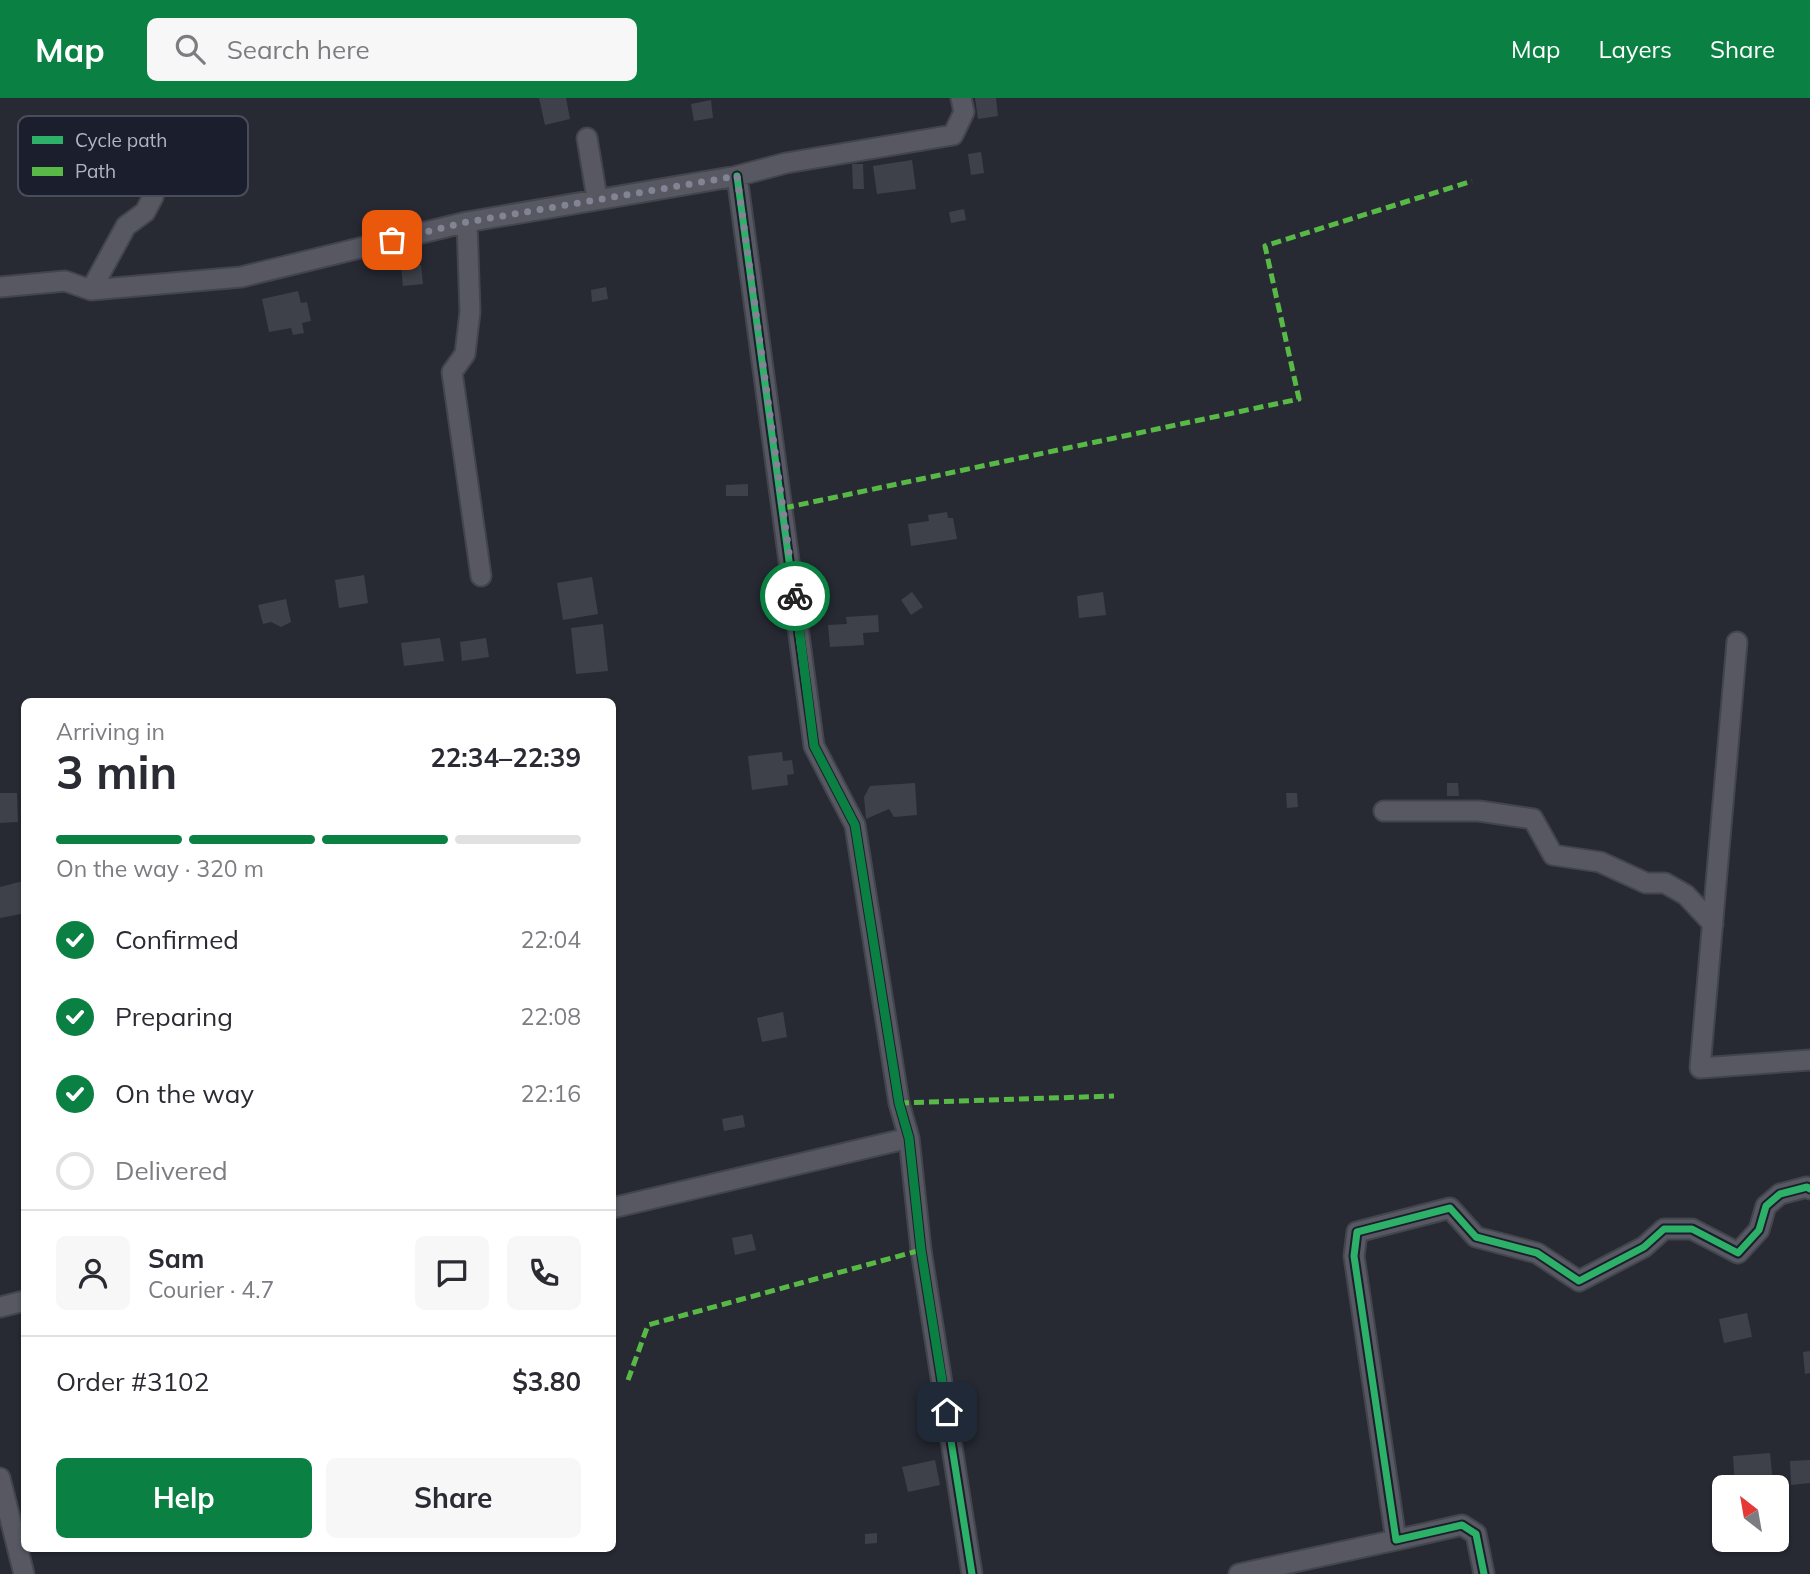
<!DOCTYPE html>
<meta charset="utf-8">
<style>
body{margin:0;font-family:Mulish,sans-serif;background:#f7f7f7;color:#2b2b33;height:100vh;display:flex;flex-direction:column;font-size:26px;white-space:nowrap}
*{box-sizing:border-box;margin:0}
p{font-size:23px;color:#7c7c81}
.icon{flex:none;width:38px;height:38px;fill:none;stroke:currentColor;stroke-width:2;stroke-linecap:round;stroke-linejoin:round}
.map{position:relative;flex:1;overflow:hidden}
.side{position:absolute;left:21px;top:600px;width:595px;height:854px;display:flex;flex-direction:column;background:#fff;border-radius:10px;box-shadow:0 2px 5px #0004}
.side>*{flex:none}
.needle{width:46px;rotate:329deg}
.fabs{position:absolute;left:1712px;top:1377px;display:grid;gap:14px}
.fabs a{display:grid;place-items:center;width:77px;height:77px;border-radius:10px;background:#fff;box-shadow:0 2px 5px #0004;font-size:35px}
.pin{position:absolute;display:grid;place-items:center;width:60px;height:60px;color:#fff;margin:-30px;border-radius:14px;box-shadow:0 4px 10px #0006}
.courier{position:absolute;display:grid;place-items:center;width:70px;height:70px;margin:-35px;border:5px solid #0b8043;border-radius:50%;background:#fff;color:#222;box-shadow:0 2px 9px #0007}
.head em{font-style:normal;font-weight:700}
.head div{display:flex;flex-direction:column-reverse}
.head{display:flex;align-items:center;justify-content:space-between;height:119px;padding:0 35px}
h1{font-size:46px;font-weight:700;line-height:52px}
.bar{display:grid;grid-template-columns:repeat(4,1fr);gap:10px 7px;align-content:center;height:84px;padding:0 35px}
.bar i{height:9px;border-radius:5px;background:#e1e1e2}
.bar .active{background:#0b8043}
.bar p{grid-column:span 4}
.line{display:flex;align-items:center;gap:18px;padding:0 35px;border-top:2px solid #e1e1e2}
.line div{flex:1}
.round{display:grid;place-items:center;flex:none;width:74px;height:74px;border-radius:10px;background:#f7f7f7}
ol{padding:0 35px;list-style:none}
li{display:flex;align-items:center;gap:21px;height:77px}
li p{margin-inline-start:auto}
li .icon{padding:7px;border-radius:50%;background:#0b8043;color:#fff;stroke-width:4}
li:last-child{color:#7c7c81}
li i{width:38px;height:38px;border:4px solid #e1e1e2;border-radius:50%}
.button{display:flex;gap:14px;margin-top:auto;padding:14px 35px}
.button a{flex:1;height:80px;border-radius:10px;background:#0b8043;color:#fff;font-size:28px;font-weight:700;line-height:80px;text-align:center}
.button a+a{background:#f7f7f7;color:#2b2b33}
header{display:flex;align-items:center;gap:42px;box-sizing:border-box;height:98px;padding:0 35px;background:#0b8043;color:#fff}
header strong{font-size:33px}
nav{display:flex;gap:38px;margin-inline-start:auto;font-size:24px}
.search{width:490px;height:63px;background:#f7f7f7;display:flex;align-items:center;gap:18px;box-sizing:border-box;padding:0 24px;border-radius:10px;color:#7c7c81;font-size:26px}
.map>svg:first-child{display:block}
.building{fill:#3f414a}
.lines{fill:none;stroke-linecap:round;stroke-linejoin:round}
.minor-casing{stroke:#43454d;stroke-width:23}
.minor{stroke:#575862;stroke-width:19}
.quiet{stroke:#58b947;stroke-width:5;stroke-dasharray:10 5;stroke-linecap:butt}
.cycleway-casing{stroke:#1b1f2d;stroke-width:11}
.cycleway{stroke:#2db169;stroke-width:7}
.done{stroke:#818492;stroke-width:7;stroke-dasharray:0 12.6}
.route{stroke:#0b8043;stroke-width:9}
.key{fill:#1b1f2d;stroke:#484c5b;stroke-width:2}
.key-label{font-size:19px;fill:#b1b4c5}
</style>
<header>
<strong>Map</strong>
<div class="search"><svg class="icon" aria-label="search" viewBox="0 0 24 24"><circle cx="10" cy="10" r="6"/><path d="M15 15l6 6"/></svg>Search here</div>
<nav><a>Map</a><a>Layers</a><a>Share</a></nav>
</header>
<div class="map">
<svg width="1810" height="1476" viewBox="0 0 1810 1476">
<rect width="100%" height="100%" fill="#272a33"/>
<path class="building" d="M539,0H566L570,21L545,27Z
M975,0H996L998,18L978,21Z
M711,2L713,20L694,23L691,6Z
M981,54L984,75L971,77L968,56Z
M912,62L916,91L877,96L873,68Z
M852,66H863L864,91H853Z
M964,111L966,122L951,125L949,114Z
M421,167L423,186L403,188L401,169Z
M606,189L608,201L592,204L591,192Z
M298,193L301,205L307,204L311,223L302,225L304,235L293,237L291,230L269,234L262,201Z
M748,386V398H726V387Z
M947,414L948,420H953L957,441L911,448L908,426L929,423L928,417Z
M364,477L368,505L339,510L335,482Z
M592,479L598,516L563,522L557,485Z
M912,494L923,509L911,517L901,502Z
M1103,494L1106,517L1079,520L1077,498Z
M286,501L291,524L281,529L271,524L263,526L258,507Z
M878,517L879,534L863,535L864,547L830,549L828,527L847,526L846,519Z
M603,526L608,573L576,576L571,530Z
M440,540L444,563L404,568L401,545Z
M486,540L489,559L462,563L460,544Z
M782,654L783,663L792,662L794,676L787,677L788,687L752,692L748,658Z
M915,685L917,717L894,719L889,711L866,721L864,699L870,688Z
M1447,685H1458L1459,698H1447Z
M0,695H17L18,724L0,725Z
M1286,695H1297L1298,709L1287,710Z
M23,783L21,816L0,820V789Z
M783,914L787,939L762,944L757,920Z
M743,1017L745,1029L724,1033L722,1021Z
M752,1136L756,1152L735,1157L732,1140Z
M1747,1215L1752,1239L1724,1245L1719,1221Z
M1810,1253V1275L1805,1276L1803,1254Z
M1770,1355L1773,1385L1735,1388L1733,1358Z
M935,1362L940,1387L908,1394L902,1369Z
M1810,1362V1385L1791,1387L1790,1363Z
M877,1435V1445L865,1446V1436Z"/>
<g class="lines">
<defs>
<path id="minor" d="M587,40L597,100
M737,78L814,648L855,727L899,1005L909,1040L921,1152L972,1476
M467,124L470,214L465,256L452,274L481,478
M0,189L65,183L91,192L126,128L145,114L153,99L167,36
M91,192L241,179L467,124L737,78L786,65L953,37L964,14L961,0
M1737,544L1700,970L1810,962
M1384,713H1479L1533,721L1553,757L1600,764L1646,785H1665L1686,797L1713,826
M612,1110L909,1040
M0,1209L24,1203
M0,1380L24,1476
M1239,1476L1396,1442
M1484,1476L1476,1436L1462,1427L1396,1442L1354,1158L1357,1134L1450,1110L1476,1139L1537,1155L1579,1183L1644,1149L1664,1131H1692L1738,1155L1759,1132L1766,1108L1780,1096L1807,1089L1810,1091"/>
</defs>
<use href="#minor" class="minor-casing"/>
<use href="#minor" class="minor"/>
<path class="quiet" d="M784,410L1299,301L1265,148L1472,83
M899,1005L1114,998
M628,1282L648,1227L921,1152"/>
<defs>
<path id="cycleway" d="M737,78L814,648L855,727L899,1005L909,1040L921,1152L972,1476
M1484,1476L1476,1436L1462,1427L1396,1442L1354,1158L1357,1134L1450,1110L1476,1139L1537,1155L1579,1183L1644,1149L1664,1131H1692L1738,1155L1759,1132L1766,1108L1780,1096L1807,1089L1810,1091"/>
</defs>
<use href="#cycleway" class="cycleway-casing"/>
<use href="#cycleway" class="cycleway"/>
</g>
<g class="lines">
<path class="done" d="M392,142L467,124L737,78L795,498"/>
<path class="route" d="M795,498L814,648L855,727L899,1005L909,1040L921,1152L947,1314"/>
</g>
<rect x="18" y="18" width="230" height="80" rx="10" class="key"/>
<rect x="32" y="38" width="31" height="8" fill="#2db169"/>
<rect x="32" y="69" width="31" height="9" fill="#58b947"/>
<g class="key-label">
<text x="75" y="49">Cycle path</text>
<text x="75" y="80">Path</text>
</g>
</svg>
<div class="fabs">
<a><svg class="needle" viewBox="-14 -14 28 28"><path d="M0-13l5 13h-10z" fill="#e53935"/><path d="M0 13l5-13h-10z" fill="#7c7c81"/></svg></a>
</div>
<div class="pin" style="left:392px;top:142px;background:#ea580c"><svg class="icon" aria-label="bag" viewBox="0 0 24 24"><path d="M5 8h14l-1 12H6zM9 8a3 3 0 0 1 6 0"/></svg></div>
<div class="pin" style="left:947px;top:1314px;background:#1f2937"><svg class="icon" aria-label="home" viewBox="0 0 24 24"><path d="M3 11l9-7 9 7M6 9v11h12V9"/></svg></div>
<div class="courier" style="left:795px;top:498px"><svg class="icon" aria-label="bike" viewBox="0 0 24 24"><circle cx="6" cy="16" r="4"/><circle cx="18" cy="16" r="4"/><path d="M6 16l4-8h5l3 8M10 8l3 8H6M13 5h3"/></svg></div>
<section class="side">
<div class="head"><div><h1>3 min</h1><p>Arriving in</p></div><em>22:34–22:39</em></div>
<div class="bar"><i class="active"></i><i class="active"></i><i class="active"></i><i></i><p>On the way · 320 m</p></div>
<ol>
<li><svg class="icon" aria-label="check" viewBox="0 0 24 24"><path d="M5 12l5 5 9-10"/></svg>Confirmed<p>22:04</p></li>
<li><svg class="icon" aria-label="check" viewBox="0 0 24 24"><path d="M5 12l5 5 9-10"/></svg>Preparing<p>22:08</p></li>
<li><svg class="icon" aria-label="check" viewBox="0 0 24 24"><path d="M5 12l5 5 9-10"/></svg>On the way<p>22:16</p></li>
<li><i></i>Delivered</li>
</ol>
<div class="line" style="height:126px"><a class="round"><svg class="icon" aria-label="person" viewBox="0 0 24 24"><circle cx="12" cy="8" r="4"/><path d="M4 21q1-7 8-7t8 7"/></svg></a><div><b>Sam</b><p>Courier · 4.7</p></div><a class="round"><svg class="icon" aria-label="chat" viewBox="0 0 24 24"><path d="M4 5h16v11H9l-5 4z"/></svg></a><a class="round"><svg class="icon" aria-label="phone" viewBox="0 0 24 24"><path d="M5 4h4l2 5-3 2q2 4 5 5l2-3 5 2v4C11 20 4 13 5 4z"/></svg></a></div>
<div class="line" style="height:91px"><div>Order #3102</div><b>$3.80</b></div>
<div class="button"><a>Help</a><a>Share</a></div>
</section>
</div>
